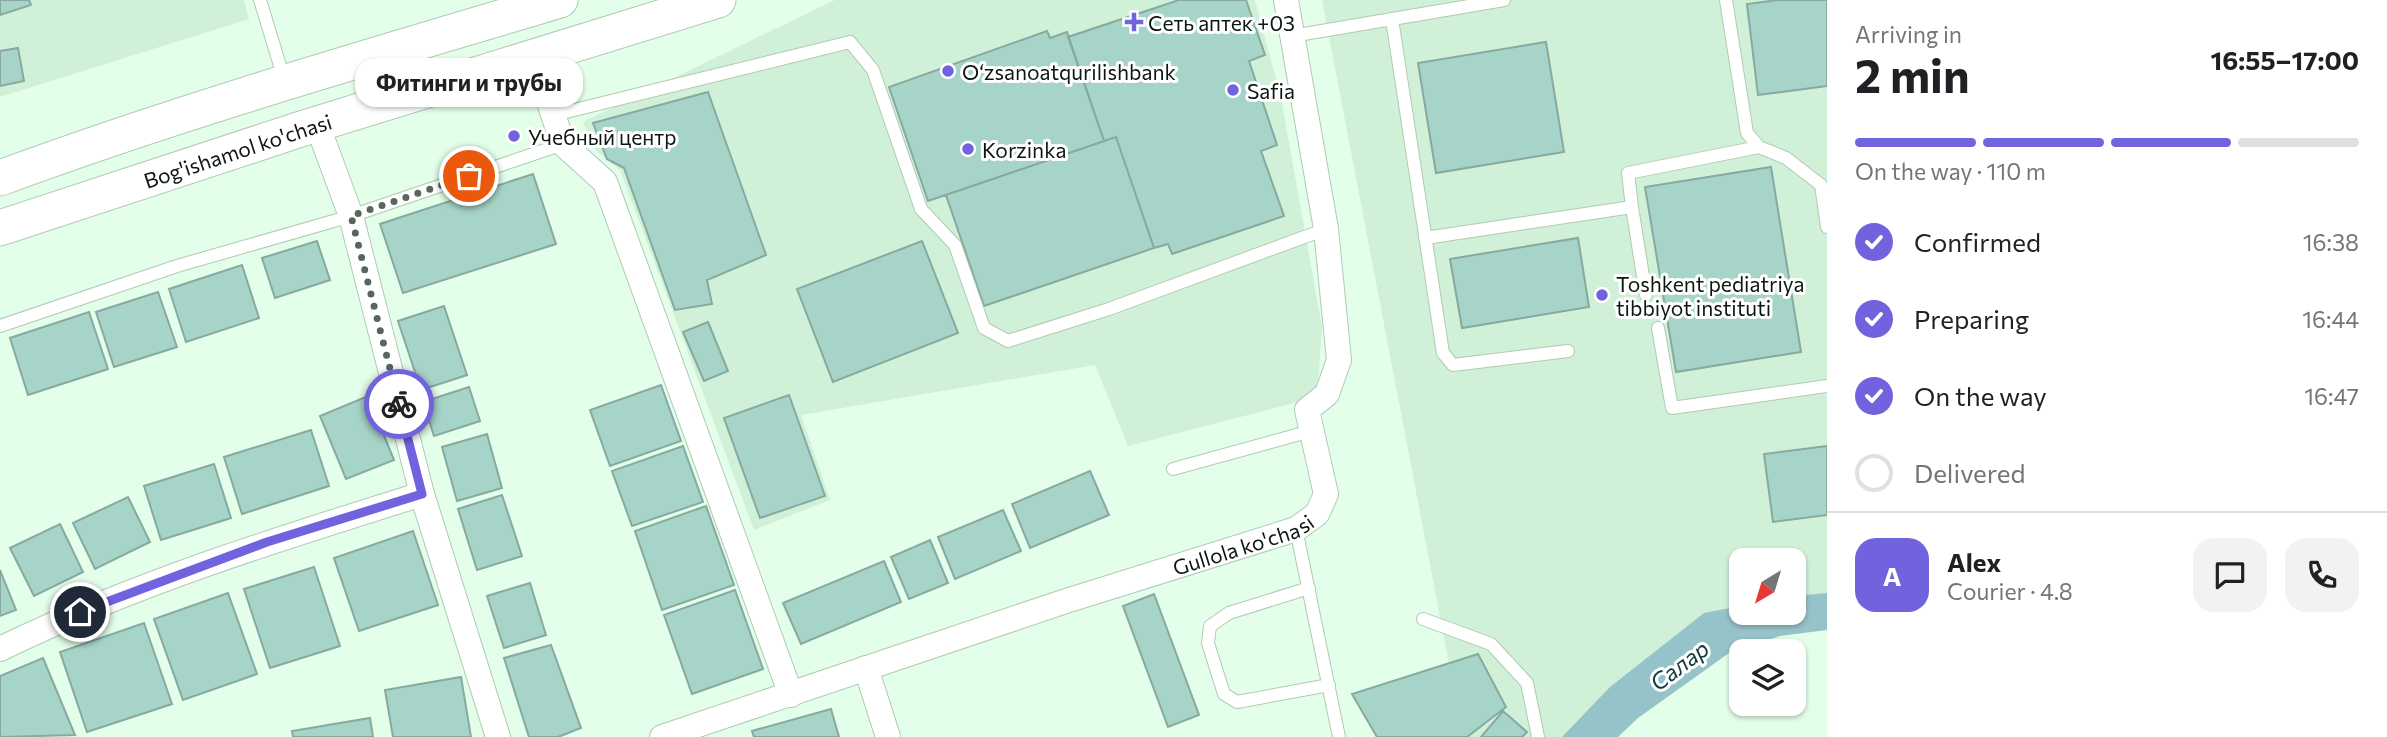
<!DOCTYPE html>
<meta charset="utf-8">
<style>
body{margin:0;font-family:Commissioner,sans-serif;background:#f2f2f2;color:#202124;height:100vh;display:flex;flex-direction:column;font-size:26px;white-space:nowrap}
*{box-sizing:border-box;margin:0}
p{font-size:23px;color:#757577}
.icon{flex:none;width:38px;height:38px;fill:none;stroke:currentColor;stroke-width:2;stroke-linecap:round;stroke-linejoin:round}
.map{position:relative;flex:1;overflow:hidden}
.panel{display:flex;flex-direction:column;background:#fff;width:560px}
.panel>*{flex:none}
.needle{width:46px;rotate:218deg}
.buttons{position:absolute;left:1729px;top:548px;display:grid;gap:14px}
.buttons a{display:grid;place-items:center;width:77px;height:77px;border-radius:14px;background:#fff;box-shadow:0 2px 5px #0004;font-size:35px}
.pin{position:absolute;display:grid;place-items:center;width:60px;height:60px;color:#fff;margin:-30px;border:4px solid #fff;border-radius:50%;box-shadow:0 2px 7px #0007}
.courier{position:absolute;display:grid;place-items:center;width:70px;height:70px;margin:-35px;border:5px solid #7163dd;border-radius:50%;background:#fff;color:#222;box-shadow:0 2px 9px #0007}
.bubble{position:absolute;height:49px;border-radius:21px;background:#fff;box-shadow:0 2px 5px #0004;font-size:23px;font-weight:700;line-height:49px;text-align:center}
.headline em{font-style:normal;font-weight:700}
.headline div{display:flex;flex-direction:column-reverse}
.headline{display:flex;align-items:center;justify-content:space-between;height:119px;padding:0 28px}
h1{font-size:46px;font-weight:700;line-height:52px}
.bar{display:grid;grid-template-columns:repeat(4,1fr);gap:10px 7px;align-content:center;height:84px;padding:0 28px}
.bar i{height:9px;border-radius:5px;background:#e0e0e0}
.bar .selected{background:#7163dd}
.bar p{grid-column:span 4}
.line{display:flex;align-items:center;gap:18px;padding:0 28px;border-top:2px solid #e0e0e0}
.line div{flex:1}
.round{display:grid;place-items:center;flex:none;width:74px;height:74px;border-radius:21px;background:#f2f2f2}
ol{padding:0 28px;list-style:none}
li{display:flex;align-items:center;gap:21px;height:77px}
li p{margin-inline-start:auto}
li .icon{padding:7px;border-radius:50%;background:#7163dd;color:#fff;stroke-width:4}
li:last-child{color:#757577}
li i{width:38px;height:38px;border:4px solid #e0e0e0;border-radius:50%}
main{display:flex;flex:1;min-height:0}
.map>svg:first-child{display:block}
.built{fill:#d0f0d7;fill-rule:evenodd}
.water{fill:#95c3c9}
.building{fill:#a7d4c9;stroke:#87a9a0;stroke-width:2}
.lines{fill:none;stroke-linecap:round;stroke-linejoin:round}
.service-casing{stroke:#b0cab5;stroke-width:14}
.minor-casing{stroke:#b0cab5;stroke-width:26}
.secondary-casing{stroke:#b0cab5;stroke-width:37}
.service{stroke:#fff;stroke-width:12}
.minor{stroke:#fff;stroke-width:24}
.secondary{stroke:#fff;stroke-width:35}
.done{stroke:#58675b;stroke-width:7;stroke-dasharray:0 12.6}
.route{stroke:#7163dd;stroke-width:9}
.poi-dot{fill:#7163dd;stroke:#fff;stroke-width:2.5}
.labels{text-anchor:middle;dominant-baseline:central;stroke-width:6;stroke-linejoin:round;paint-order:stroke}
.poi-label{font-size:21px;fill:#0d160f;stroke:#fff;text-anchor:start}
.street-label{font-size:21px;fill:#0d160f;stroke:#fff}
.water-label{font-size:23px;font-style:italic;fill:#0e3b3f;stroke:#fff}
</style>
<main>
<div class="map">
<svg width="1827" height="737" viewBox="0 0 1827 737">
<rect width="100%" height="100%" fill="#e3fee9"/>
<path class="built" d="M0,0H244L249,19L0,97Z
M835,0H1255L1281,98L1322,327L1317,397L1128,446L1095,365L801,415L830,500L754,530L620,170L596,151L583,122Z
M1322,0H1827V616L1707,640L1588,737H1463ZM1741,560H1794V612H1741Z"/>
<path class="water" d="M1827,593V630L1780,636L1729,653L1638,718L1618,737H1562L1610,687L1704,613L1741,606V612H1794V596Z"/>
<path class="building" d="M0,0H29L31,5L0,15Z
M1179,0H1246L1265,55L1249,61L1277,145L1261,151L1284,216L1172,254L1168,244L1154,248L1116,137L1104,141L1068,37Z
M1778,0H1827V86L1758,95L1747,4Z
M1047,31L1050,38L1067,32L1104,141L928,201L889,87Z
M1546,42L1564,152L1436,173L1418,63Z
M18,48L24,81L0,86V51Z
M708,92L766,255L707,280L712,304L675,310L624,168L607,159L593,123Z
M1116,137L1154,248L984,306L946,195Z
M1771,167L1801,352L1676,372L1645,187Z
M533,174L556,244L403,293L380,224Z
M1578,238L1589,307L1462,328L1450,259Z
M317,241L330,280L275,298L262,258Z
M922,241L958,333L833,382L797,289Z
M242,265L259,318L186,342L169,289Z
M158,292L177,347L114,367L96,312Z
M444,306L467,375L421,390L398,321Z
M89,312L108,369L28,395L10,338Z
M708,322L728,371L704,381L683,332Z
M661,385L681,441L610,466L590,410Z
M469,387L480,421L434,436L423,402Z
M789,395L825,496L760,518L724,418Z
M368,396L394,460L346,479L320,416Z
M311,430L329,486L242,514L224,457Z
M487,434L502,488L457,501L442,447Z
M683,446L703,502L632,526L612,471Z
M1827,446V515L1773,522L1764,454Z
M214,464L231,518L161,540L144,486Z
M1090,471L1109,515L1030,548L1012,504Z
M502,495L522,556L477,570L458,509Z
M128,497L150,542L95,569L73,523Z
M706,506L734,585L662,610L635,531Z
M1003,510L1021,551L955,579L938,537Z
M60,524L83,572L34,596L10,548Z
M413,531L438,605L359,631L334,558Z
M930,540L948,583L909,599L891,557Z
M884,561L901,602L801,644L783,603Z
M314,567L340,646L270,668L244,589Z
M0,570L16,610L0,616Z
M530,583L546,635L504,648L487,596Z
M735,590L763,669L692,694L664,615Z
M228,593L257,674L183,700L154,619Z
M1154,594L1199,715L1168,727L1123,606Z
M144,623L172,704L87,732L60,652Z
M551,645L581,728L558,737H529L504,658Z
M1478,654L1506,707L1467,737H1377L1352,694Z
M43,658L75,735L0,737V676Z
M461,677L471,737H393L385,690Z
M831,709L839,737H754L752,731Z
M1503,711L1527,732L1522,737H1481Z
M370,718L373,737H293L292,731Z"/>
<g class="lines">
<defs>
<path id="service" d="M260,0L285,82
M1726,0L1747,133L1759,147L1786,158L1821,185L1827,227
M1392,19L1443,353L1453,365L1568,351
M1292,36L1504,0
M554,115L850,42L873,70L921,209L955,245L984,328L1008,341L1109,309L1326,229
M1632,207L1628,173L1759,147
M1425,238L1632,207L1646,295
M0,326L177,266L351,216L563,144
M1658,328L1672,408L1827,386
M1173,469L1311,431
M1296,529L1339,737
M1309,588L1229,613L1210,626L1208,643L1224,694L1237,702L1329,685
M1423,619L1491,644L1527,683L1538,737"/>
<g id="minor">
<path d="M534,58L563,144L605,182L791,695"/>
<path d="M317,124L351,216L422,494L498,737"/>
<path d="M0,649C136,583 278,539 422,494"/>
<path d="M866,668L888,737"/>
<path id="s1" d="M662,737L1066,601L1296,529L1317,514L1326,494L1307,410L1327,394L1339,360L1326,229L1286,0"/>
</g>
<g id="secondary">
<path d="M0,178C184,110 373,56 560,0"/>
<path id="s2" d="M0,228L301,129L718,0"/>
</g>
</defs>
<use href="#service" class="service-casing"/>
<use href="#minor" class="minor-casing"/>
<use href="#secondary" class="secondary-casing"/>
<use href="#service" class="service"/>
<use href="#minor" class="minor"/>
<use href="#secondary" class="secondary"/>
</g>
<g class="lines">
<path class="done" d="M399,404L351,216L469,176"/>
<path class="route" d="M80,612L267,542L422,494L399,404"/>
</g>
<g class="poi-dot">
<path d="M1130.5 11.5h7v7h7v7h-7v7h-7v-7h-7v-7h7z"/>
<circle cx="948" cy="71" r="7"/>
<circle cx="1233" cy="90" r="7"/>
<circle cx="514" cy="136" r="7"/>
<circle cx="968" cy="149" r="7"/>
<circle cx="1602" cy="295" r="7"/>
</g>
<g class="labels">
<g class="poi-label">
<text x="1148" y="22">Сеть аптек +03</text>
<text x="962" y="71">Oʻzsanoatqurilishbank</text>
<text x="1247" y="90">Safia</text>
<text x="528" y="136">Учебный центр</text>
<text x="982" y="149">Korzinka</text>
<text x="1616" y="283">Toshkent pediatriya<tspan x="1616" dy="24">tibbiyot instituti</tspan></text>
</g>
<g class="street-label">
<text stroke="none"><textPath href="#s2" startOffset="250">Bog'ishamol ko'chasi</textPath></text>
<text stroke="none"><textPath href="#s1" startOffset="612">Gullola ko'chasi</textPath></text>
</g>
<g class="water-label">
<text transform="translate(1679 665) rotate(-37)">Салар</text>
</g>
</g>
</svg>
<div class="buttons">
<a><svg class="needle" viewBox="-14 -14 28 28"><path d="M0-13l5 13h-10z" fill="#e53935"/><path d="M0 13l5-13h-10z" fill="#757577"/></svg></a>
<a><svg class="icon" aria-label="layers" viewBox="0 0 24 24"><path d="M12 4l9 5-9 5-9-5zM3 14l9 5 9-5"/></svg></a>
</div>
<div class="pin" style="left:469px;top:176px;background:#ea580c"><svg class="icon" aria-label="bag" viewBox="0 0 24 24"><path d="M5 8h14l-1 12H6zM9 8a3 3 0 0 1 6 0"/></svg></div>
<div class="pin" style="left:80px;top:612px;background:#1f2937"><svg class="icon" aria-label="home" viewBox="0 0 24 24"><path d="M3 11l9-7 9 7M6 9v11h12V9"/></svg></div>
<div class="courier" style="left:399px;top:404px"><svg class="icon" aria-label="bike" viewBox="0 0 24 24"><circle cx="6" cy="16" r="4"/><circle cx="18" cy="16" r="4"/><path d="M6 16l4-8h5l3 8M10 8l3 8H6M13 5h3"/></svg></div>
<div class="bubble" style="left:355px;top:58px;width:228px">Фитинги и трубы</div>
</div>
<section class="panel">
<div class="headline"><div><h1>2 min</h1><p>Arriving in</p></div><em>16:55–17:00</em></div>
<div class="bar"><i class="selected"></i><i class="selected"></i><i class="selected"></i><i></i><p>On the way · 110 m</p></div>
<ol>
<li><svg class="icon" aria-label="check" viewBox="0 0 24 24"><path d="M5 12l5 5 9-10"/></svg>Confirmed<p>16:38</p></li>
<li><svg class="icon" aria-label="check" viewBox="0 0 24 24"><path d="M5 12l5 5 9-10"/></svg>Preparing<p>16:44</p></li>
<li><svg class="icon" aria-label="check" viewBox="0 0 24 24"><path d="M5 12l5 5 9-10"/></svg>On the way<p>16:47</p></li>
<li><i></i>Delivered</li>
</ol>
<div class="line" style="height:126px"><b class="round" style="background:#7163dd;color:#fff">A</b><div><b>Alex</b><p>Courier · 4.8</p></div><a class="round"><svg class="icon" aria-label="chat" viewBox="0 0 24 24"><path d="M4 5h16v11H9l-5 4z"/></svg></a><a class="round"><svg class="icon" aria-label="phone" viewBox="0 0 24 24"><path d="M5 4h4l2 5-3 2q2 4 5 5l2-3 5 2v4C11 20 4 13 5 4z"/></svg></a></div>
</section>
</main>
